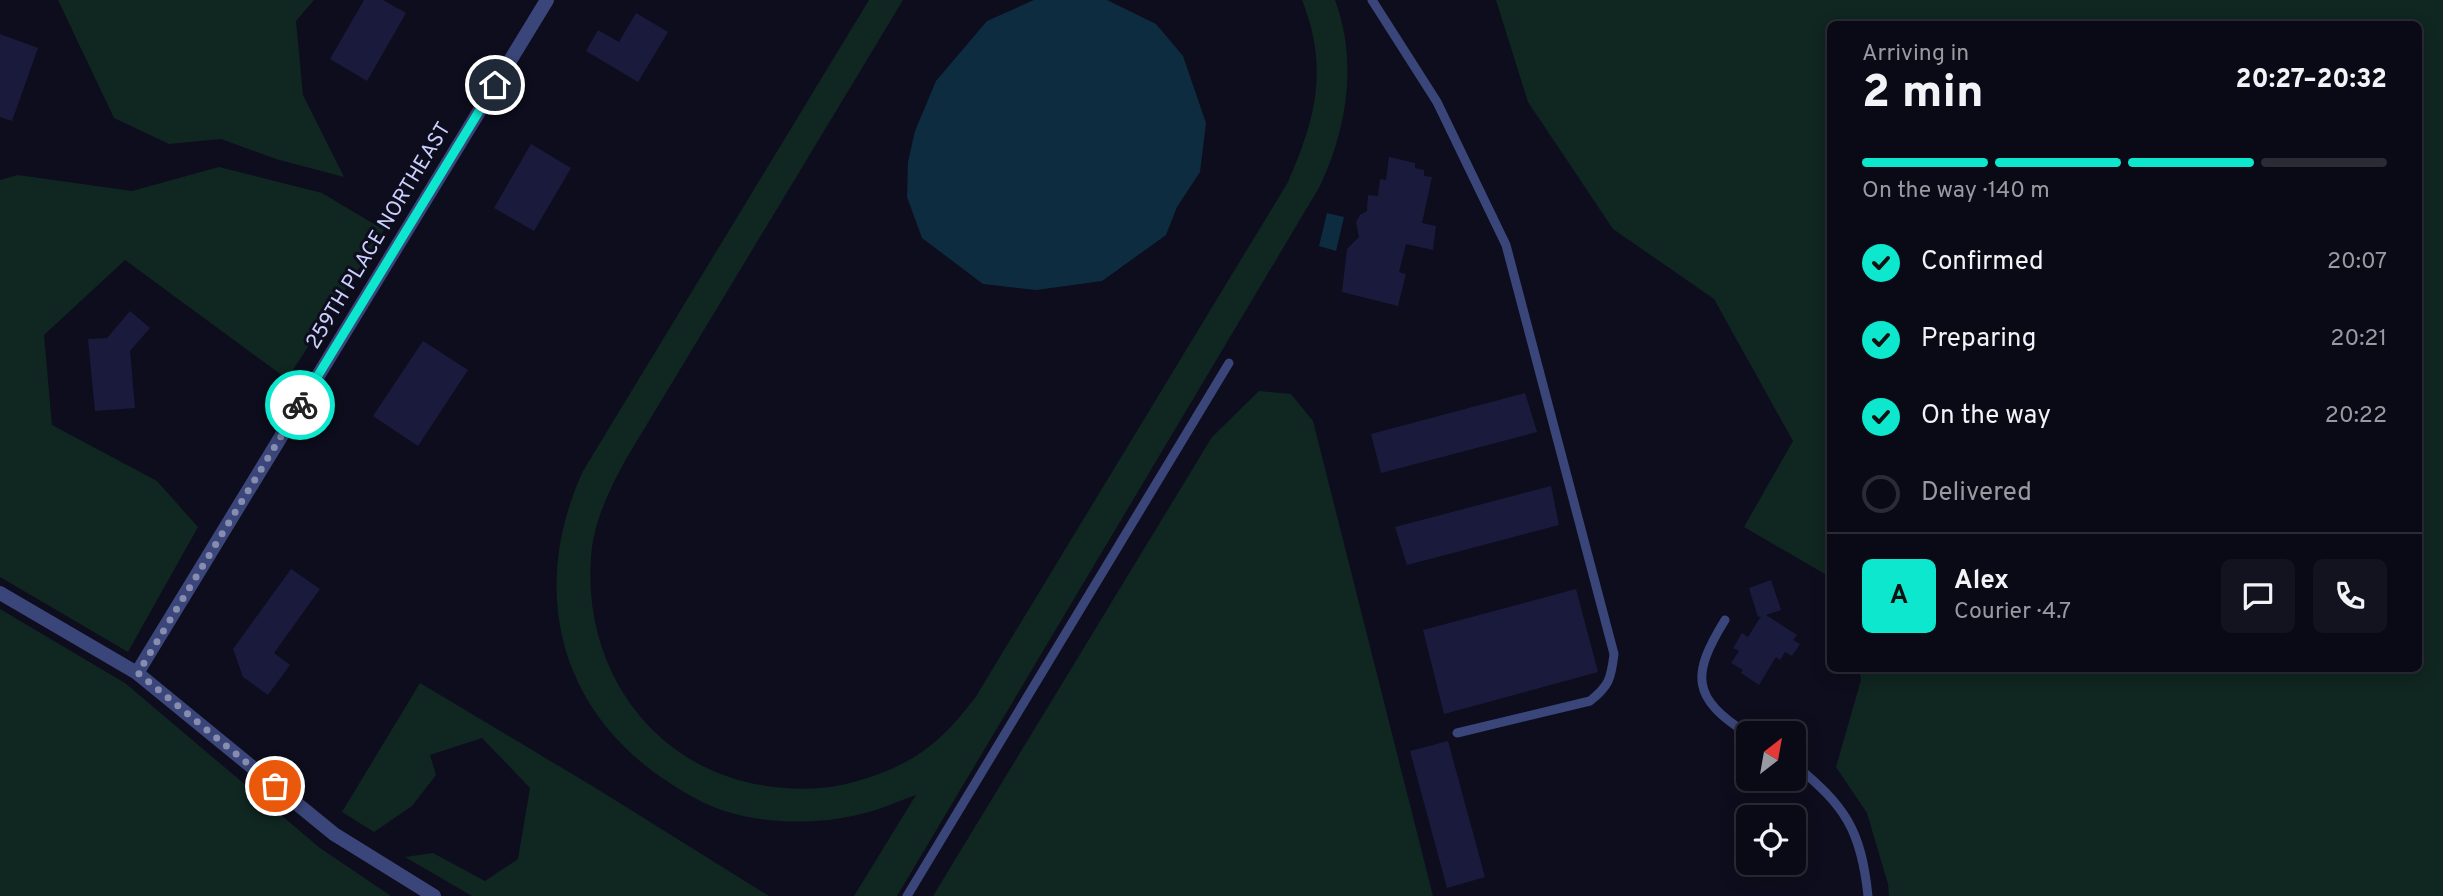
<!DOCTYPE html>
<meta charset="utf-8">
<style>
body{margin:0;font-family:Overpass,sans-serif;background:#13131f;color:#f1f3f6;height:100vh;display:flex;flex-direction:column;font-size:26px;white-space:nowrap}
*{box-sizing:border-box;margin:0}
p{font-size:23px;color:#999aa1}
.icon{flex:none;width:38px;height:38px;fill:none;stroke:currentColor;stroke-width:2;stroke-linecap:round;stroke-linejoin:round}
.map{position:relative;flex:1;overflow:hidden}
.side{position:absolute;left:1827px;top:21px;width:595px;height:651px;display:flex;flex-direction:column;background:#0a0a16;border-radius:10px;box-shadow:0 4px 18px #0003,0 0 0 2px #2a2b35}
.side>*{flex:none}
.needle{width:46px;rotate:31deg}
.controls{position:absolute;left:1736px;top:721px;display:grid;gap:14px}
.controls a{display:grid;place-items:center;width:70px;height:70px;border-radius:10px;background:#0a0a16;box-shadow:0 4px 18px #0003,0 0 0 2px #2a2b35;font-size:35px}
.pin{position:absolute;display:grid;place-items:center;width:60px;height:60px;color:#fff;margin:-30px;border:4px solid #fff;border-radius:50%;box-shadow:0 2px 7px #0007}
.courier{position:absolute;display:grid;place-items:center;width:70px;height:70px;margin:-35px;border:5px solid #0ce7cd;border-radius:50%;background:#fff;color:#222;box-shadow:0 2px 9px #0007}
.summary em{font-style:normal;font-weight:800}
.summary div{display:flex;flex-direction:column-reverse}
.summary{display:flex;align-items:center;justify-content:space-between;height:119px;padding:0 35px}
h1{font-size:46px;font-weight:800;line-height:52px}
.bar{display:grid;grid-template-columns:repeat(4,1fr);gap:10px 7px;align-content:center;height:84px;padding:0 35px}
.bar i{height:9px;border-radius:5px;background:#2a2b35}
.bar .active{background:#0ce7cd}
.bar p{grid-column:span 4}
.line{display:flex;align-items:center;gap:18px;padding:0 35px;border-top:2px solid #2a2b35}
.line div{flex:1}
.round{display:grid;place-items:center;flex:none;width:74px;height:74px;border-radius:10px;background:#13131f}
ol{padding:0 35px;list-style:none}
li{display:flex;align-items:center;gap:21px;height:77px}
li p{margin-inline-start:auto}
li .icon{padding:7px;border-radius:50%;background:#0ce7cd;color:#111;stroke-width:4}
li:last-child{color:#999aa1}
li i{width:38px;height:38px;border:4px solid #2a2b35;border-radius:50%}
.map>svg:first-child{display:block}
.green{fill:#102621}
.water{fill:#0e2c40}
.building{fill:#1a1a3d}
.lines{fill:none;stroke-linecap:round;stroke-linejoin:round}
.lane{stroke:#3a467a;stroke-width:9}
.street{stroke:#3a467a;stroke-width:14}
.done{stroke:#888cae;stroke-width:7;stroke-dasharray:0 12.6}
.route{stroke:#0ce7cd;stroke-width:9}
.labels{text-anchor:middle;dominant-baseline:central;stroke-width:6;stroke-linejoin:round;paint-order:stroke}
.street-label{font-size:21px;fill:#cbd0fc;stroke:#0d0d1d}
</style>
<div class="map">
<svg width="2443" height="896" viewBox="0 0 2443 896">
<rect width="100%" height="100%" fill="#0d0d1d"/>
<path class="green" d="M58,0H314L296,21L303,95L344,177L276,159L221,139L169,144L114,118Z
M869,0H903L626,459C609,490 593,523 591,558C583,670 654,770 767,786C794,790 820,790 846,784C879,776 911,763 936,741C951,728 963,713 975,698L1288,182C1316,118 1329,68 1302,0H1335C1358,62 1347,128 1320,186L897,896H854L916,795C898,801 880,810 861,814C822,824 774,824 735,814C706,807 679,790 655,773C554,699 532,582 583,471Z
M1496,0H2443V896H1889L1888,884L1867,813L1836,767L1861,680L1859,669L2418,668V24H1830V577L1744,527L1793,441L1714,299L1613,229L1528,102Z
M219,167L322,193L384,230L287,379L125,260L44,335L52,425L157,481L198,527L128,652L0,577V180L18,175L132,191Z
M1259,391L1291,394L1313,421L1433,896H933L1212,437Z
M0,609L125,683L320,848L391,896H0Z
M420,683L594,787L769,896H472L405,857L433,853L485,881L518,859L530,788L482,738L430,755L436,775L412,806L374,832L342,812Z"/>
<path class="water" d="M1034,0H1107L1156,24L1183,56L1206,123L1200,172L1177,207L1166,235L1102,281L1036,290L983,284L922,238L907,197L908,162L915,131L936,81L987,21Z
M1327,213L1344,217L1336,251L1319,246Z"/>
<path class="building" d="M364,0H383L406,13L367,81L330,59Z
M636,13L668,32L638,82L586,51L598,30L619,42Z
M0,34L38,48L12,121L0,117Z
M531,144L571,168L534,231L494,208Z
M1389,157L1415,163V168L1424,170V176L1432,177L1422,223L1436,226L1433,250L1406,244L1399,272L1406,274L1398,306L1342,292L1347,249L1359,237L1356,222L1360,215L1367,211L1368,195L1378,196L1380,179L1386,180Z
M130,311L150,328L130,351L135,408L95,411L88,339L107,338Z
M423,341L468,370L418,446L373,416Z
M1525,393L1537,432L1381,473L1371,434Z
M1551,486L1559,525L1407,565L1395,527Z
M291,569L320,589L274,653L290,665L268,695L243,677L233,649Z
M1771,580L1781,610L1766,615L1797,635L1793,640L1800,644L1792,656L1785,652L1780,660L1776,657L1759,685L1741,673L1743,670L1731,663L1739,651L1733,648L1742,633L1748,637L1761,616L1758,617L1749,588Z
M1576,589L1598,672L1444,714L1423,630Z
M1448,741L1485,877L1447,888L1410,751Z"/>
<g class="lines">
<path class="lane" d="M1372,0L1437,102L1506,245L1614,654C1611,679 1609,686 1590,701L1457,733
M1725,620C1691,675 1691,698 1748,734
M1794,764C1845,806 1861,829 1868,896
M907,896L1229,363"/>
<path class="street" d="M0,593L137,673L334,834L434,896
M137,673L547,0"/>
</g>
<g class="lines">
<path class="done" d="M275,786L138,673L300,405"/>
<path class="route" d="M300,405L495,85"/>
</g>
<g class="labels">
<g class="street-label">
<text transform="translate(379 236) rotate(-59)">259TH PLACE NORTHEAST</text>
</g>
</g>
</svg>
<div class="controls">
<a><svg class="needle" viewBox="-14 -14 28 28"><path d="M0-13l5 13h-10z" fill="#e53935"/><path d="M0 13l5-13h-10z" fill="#999aa1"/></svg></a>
<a><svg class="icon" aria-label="locate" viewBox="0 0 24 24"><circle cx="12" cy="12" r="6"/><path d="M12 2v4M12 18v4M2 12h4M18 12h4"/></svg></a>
</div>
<div class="pin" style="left:275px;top:786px;background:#ea580c"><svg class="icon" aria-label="bag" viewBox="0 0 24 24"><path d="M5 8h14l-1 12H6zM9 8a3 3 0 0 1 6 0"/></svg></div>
<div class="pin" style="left:495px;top:85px;background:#1f2937"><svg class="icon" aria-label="home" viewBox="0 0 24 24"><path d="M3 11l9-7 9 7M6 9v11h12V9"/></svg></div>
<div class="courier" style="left:300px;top:405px"><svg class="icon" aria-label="bike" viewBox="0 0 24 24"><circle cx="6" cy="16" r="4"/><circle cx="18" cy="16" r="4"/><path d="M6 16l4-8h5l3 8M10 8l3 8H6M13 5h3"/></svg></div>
<section class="side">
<div class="summary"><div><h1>2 min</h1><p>Arriving in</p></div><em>20:27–20:32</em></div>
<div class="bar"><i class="active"></i><i class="active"></i><i class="active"></i><i></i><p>On the way · 140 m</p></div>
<ol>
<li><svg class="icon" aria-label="check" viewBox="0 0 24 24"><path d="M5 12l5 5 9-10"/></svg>Confirmed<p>20:07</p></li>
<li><svg class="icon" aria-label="check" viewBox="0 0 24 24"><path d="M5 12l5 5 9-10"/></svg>Preparing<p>20:21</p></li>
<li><svg class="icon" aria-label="check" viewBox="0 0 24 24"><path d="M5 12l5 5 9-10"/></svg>On the way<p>20:22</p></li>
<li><i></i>Delivered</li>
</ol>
<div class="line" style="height:126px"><b class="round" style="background:#0ce7cd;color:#111">A</b><div><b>Alex</b><p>Courier · 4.7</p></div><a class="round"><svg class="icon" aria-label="chat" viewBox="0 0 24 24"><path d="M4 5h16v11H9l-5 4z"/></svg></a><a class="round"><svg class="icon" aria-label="phone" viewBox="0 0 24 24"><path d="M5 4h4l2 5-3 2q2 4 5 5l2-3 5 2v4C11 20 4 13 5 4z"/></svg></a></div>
</section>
</div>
